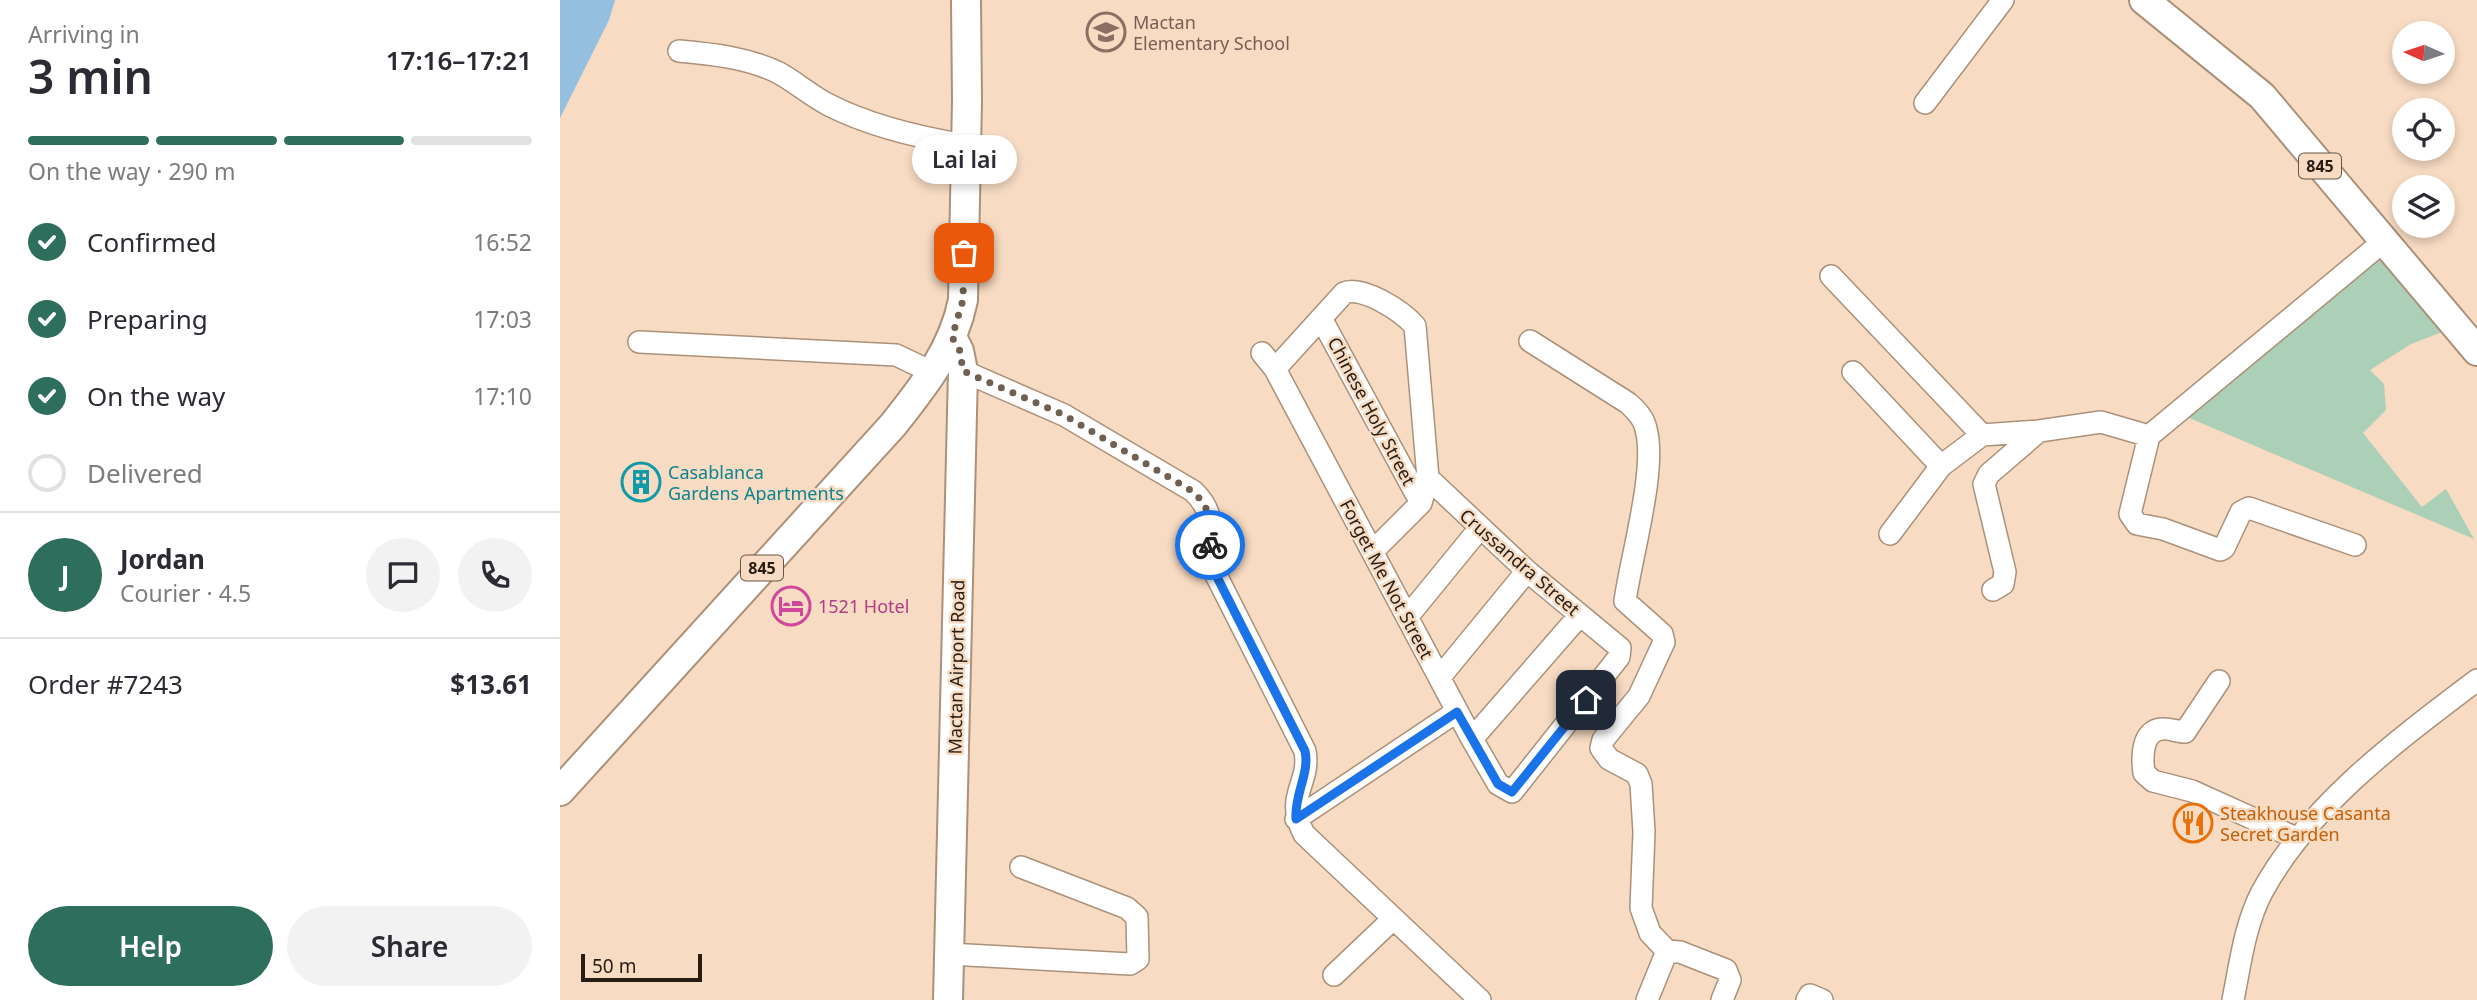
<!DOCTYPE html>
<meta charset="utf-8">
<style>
body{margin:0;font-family:"Noto Sans",sans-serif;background:#f2f2f3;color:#2b2b33;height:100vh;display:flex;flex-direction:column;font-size:26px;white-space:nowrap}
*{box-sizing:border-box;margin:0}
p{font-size:23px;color:#7c7c81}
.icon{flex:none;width:38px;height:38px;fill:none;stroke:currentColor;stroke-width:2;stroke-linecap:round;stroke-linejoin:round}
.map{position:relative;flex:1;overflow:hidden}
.panel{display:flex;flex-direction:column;background:#fff;width:560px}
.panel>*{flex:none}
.needle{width:46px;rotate:273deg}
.fabs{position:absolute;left:1832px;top:21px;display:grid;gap:14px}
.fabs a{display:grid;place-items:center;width:63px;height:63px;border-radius:50%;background:#fff;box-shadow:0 4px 10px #0003;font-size:35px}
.scale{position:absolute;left:21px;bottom:18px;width:121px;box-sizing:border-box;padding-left:7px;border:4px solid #271d14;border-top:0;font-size:19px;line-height:24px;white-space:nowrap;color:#271d14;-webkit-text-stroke:5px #f7dbc2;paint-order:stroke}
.pin{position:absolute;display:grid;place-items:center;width:60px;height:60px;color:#fff;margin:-30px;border-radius:14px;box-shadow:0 4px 10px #0006}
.courier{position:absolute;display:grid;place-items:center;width:70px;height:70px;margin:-35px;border:5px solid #1a73e8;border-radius:50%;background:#fff;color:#222;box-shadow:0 2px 9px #0007}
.bubble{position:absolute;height:49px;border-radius:24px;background:#fff;box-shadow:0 4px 10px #0003;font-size:23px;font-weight:600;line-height:49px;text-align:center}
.headline em{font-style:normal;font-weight:600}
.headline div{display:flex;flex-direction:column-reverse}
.headline{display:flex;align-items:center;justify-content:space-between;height:119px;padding:0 28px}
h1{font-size:46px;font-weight:600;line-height:52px}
.bar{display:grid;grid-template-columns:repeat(4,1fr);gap:10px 7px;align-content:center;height:84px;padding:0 28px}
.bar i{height:9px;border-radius:5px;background:#e1e1e2}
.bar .on{background:#2e6e5c}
.bar p{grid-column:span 4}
.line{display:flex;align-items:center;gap:18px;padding:0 28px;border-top:2px solid #e1e1e2}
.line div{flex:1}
.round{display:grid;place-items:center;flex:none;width:74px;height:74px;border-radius:37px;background:#f2f2f3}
ol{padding:0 28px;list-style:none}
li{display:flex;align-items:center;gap:21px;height:77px}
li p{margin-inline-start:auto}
li .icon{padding:7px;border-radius:50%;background:#2e6e5c;color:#fff;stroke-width:4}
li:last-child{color:#7c7c81}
li i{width:38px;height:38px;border:4px solid #e1e1e2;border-radius:50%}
.button{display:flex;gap:14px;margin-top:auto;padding:14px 28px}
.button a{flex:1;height:80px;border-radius:42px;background:#2e6e5c;color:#fff;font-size:28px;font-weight:600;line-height:80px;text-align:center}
.button a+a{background:#f2f2f3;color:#2b2b33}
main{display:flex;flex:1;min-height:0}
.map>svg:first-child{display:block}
.green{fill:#abcfb7}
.water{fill:#94bfdf}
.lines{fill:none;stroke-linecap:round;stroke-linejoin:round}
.minor-casing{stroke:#ab917a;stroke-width:24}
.major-casing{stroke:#ab917a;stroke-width:32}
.minor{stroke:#fff;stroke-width:21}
.major{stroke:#fff;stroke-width:28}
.done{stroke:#706051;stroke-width:7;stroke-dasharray:0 12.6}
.route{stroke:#1a73e8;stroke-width:9}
.labels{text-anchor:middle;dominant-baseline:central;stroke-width:5;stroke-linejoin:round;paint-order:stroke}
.shield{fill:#f7dbc2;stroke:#655648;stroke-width:2}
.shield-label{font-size:16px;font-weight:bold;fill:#271d14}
.education-label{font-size:18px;fill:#785e54;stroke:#f7dbc2;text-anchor:start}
.street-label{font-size:18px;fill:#271d14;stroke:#f7dbc2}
.culture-label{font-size:18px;fill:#0d838f;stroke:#f7dbc2;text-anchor:start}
.hotel-label{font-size:18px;fill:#b23c85;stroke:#f7dbc2;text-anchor:start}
.food-label{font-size:18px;fill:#c56008;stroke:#f7dbc2;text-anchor:start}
</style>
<main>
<section class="panel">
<div class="headline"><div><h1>3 min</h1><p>Arriving in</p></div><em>17:16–17:21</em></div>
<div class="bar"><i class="on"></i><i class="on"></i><i class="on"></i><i></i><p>On the way · 290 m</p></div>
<ol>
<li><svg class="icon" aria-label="check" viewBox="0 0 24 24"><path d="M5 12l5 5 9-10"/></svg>Confirmed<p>16:52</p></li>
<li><svg class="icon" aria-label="check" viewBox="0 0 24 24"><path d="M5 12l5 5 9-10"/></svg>Preparing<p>17:03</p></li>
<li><svg class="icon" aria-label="check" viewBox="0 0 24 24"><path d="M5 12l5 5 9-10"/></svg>On the way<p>17:10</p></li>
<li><i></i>Delivered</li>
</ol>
<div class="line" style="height:126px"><b class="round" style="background:#2e6e5c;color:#fff">J</b><div><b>Jordan</b><p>Courier · 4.5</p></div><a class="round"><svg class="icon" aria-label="chat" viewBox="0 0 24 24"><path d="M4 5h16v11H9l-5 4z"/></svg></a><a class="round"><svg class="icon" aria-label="phone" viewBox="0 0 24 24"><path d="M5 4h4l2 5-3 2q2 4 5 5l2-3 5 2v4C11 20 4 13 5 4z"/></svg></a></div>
<div class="line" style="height:91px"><div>Order #7243</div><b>$13.61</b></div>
<div class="button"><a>Help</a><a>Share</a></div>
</section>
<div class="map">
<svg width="1917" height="1000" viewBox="0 0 1917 1000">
<rect width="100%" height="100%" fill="#f7dbc2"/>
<path class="green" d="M1821,251L1890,329L1851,344L1810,370L1824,384L1826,410L1803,433L1862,507L1886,489L1914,539L1627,417Z"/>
<path class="water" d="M0,0H55L49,20L0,118Z"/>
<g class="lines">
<defs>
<path id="minor" d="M119,51C153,54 189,58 219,73C237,83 251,96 269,105C308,125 362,138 405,145
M1365,103L1443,0
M1271,276L1422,435
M762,320L861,503
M970,341L1068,403C1076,410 1084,418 1086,429C1097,469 1071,557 1065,601L1102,634L1104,642L1079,696L1043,740L1041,748L1049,759L1077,774L1081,784L1084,832L1081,908L1090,933L1107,951
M79,342L336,355L374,373
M702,353L715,369L912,739L938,784L952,792L1059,657L1060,648L967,571L868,478
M715,369L784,293C802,285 842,311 855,326L868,478L861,503L813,551
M403,371L504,415L633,491C661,517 645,539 655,573L745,751C751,784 724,795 744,834L920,1000
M1293,372L1381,466L1422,435L1479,431L1541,422L1589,436
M1330,534L1381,466
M1795,545L1689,508L1681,512L1664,548L1660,550L1603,529L1577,524L1570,514L1589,436L1824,241
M1433,590L1443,584L1445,572L1424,484L1429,474L1479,431
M848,616L920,528
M880,677L967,571
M1659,681L1625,732C1618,732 1609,728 1602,729C1581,730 1582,759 1584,773L1593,781L1632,791L1736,838
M912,739L1020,615
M736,819L896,712
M389,954L570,964L578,959L577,917L567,908L461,867
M774,975L833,919
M1087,1000L1107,951L1120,952L1166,970L1170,980L1162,1000
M1247,1000L1250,995L1262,1000
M1673,1000C1680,965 1685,924 1702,892C1749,805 1839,739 1917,680"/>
<path id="major" d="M1584,0L1702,96L1917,351
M0,791L333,425C364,386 393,350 403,300L407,100L406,0
M388,1000L403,371L399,351L392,337"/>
</defs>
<use href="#minor" class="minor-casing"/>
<use href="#major" class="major-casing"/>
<use href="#minor" class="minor"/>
<use href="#major" class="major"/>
</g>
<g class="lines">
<path class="done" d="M404,253L403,300L392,337L400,351L403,371L504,415L632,491C651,508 651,520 650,545"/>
<path class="route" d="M650,545L655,573L745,751C750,773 734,795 736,819L897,712L938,784L952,792L1026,700"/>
</g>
<defs>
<symbol id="school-ring" viewBox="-11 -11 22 22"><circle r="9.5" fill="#f7dbc2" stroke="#8d6e63" stroke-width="1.5"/><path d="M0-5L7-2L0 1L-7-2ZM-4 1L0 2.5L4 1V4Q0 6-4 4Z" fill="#8d6e63"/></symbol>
<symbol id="building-ring" viewBox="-11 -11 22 22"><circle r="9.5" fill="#f7dbc2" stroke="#0f9aa8" stroke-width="1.5"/><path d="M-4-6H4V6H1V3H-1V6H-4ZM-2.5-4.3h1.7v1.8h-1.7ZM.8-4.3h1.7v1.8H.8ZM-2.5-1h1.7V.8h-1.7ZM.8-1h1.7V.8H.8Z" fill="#0f9aa8"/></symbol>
<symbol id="hotel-ring" viewBox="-11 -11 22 22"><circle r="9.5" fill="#f7dbc2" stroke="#d1479c" stroke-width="1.5"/><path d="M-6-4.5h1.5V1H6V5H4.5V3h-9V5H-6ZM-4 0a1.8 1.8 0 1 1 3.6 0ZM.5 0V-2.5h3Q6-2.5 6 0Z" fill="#d1479c"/></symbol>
<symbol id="restaurant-ring" viewBox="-11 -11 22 22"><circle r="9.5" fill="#f7dbc2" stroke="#e8710a" stroke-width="1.5"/><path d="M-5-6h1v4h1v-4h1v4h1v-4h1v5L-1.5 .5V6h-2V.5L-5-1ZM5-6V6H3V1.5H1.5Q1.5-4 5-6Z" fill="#e8710a"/></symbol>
</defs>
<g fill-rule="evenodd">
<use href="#school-ring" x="524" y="10" width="44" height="44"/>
<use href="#building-ring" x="59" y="460" width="44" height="44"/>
<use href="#hotel-ring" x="209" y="584" width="44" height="44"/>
<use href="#restaurant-ring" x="1611" y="801" width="44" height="44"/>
</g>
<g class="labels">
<g class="shield">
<rect x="1739" y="153.5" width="42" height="25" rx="5"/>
<rect x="181" y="555.5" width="42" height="25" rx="5"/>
</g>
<g class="shield-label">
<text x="1760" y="166">845</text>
<text x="202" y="568">845</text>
</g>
<g class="education-label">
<text x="573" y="22">Mactan<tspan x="573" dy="21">Elementary School</tspan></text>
</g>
<g class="street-label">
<text transform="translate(812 411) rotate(62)">Chinese Holy Street</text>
<text transform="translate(960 562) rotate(41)">Crussandra Street</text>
<text transform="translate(827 579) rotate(62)">Forget Me Not Street</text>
<text transform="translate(396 667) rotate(-89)">Mactan Airport Road</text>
</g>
<g class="culture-label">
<text x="108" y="472">Casablanca<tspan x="108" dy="21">Gardens Apartments</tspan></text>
</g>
<g class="hotel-label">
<text x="258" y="606">1521 Hotel</text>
</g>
<g class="food-label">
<text x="1660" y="813">Steakhouse Casanta<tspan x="1660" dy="21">Secret Garden</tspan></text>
</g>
</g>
</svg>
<div class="fabs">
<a><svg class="needle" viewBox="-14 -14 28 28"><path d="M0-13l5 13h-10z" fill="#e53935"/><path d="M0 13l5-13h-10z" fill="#7c7c81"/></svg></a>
<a><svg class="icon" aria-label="locate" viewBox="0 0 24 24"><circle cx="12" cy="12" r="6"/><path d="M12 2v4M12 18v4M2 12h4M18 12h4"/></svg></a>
<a><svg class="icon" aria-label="layers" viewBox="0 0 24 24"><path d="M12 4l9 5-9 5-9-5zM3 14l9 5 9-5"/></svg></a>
</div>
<div class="scale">50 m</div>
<div class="pin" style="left:404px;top:253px;background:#ea580c"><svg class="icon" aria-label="bag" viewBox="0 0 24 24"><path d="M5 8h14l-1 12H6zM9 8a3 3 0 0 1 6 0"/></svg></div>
<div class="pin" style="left:1026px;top:700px;background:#1f2937"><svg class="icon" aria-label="home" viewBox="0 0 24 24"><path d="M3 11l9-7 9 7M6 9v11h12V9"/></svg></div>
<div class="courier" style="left:650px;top:545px"><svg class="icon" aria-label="bike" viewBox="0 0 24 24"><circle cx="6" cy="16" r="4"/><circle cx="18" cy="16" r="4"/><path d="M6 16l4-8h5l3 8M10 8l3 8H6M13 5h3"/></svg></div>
<div class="bubble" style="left:352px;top:135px;width:105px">Lai lai</div>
</div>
</main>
